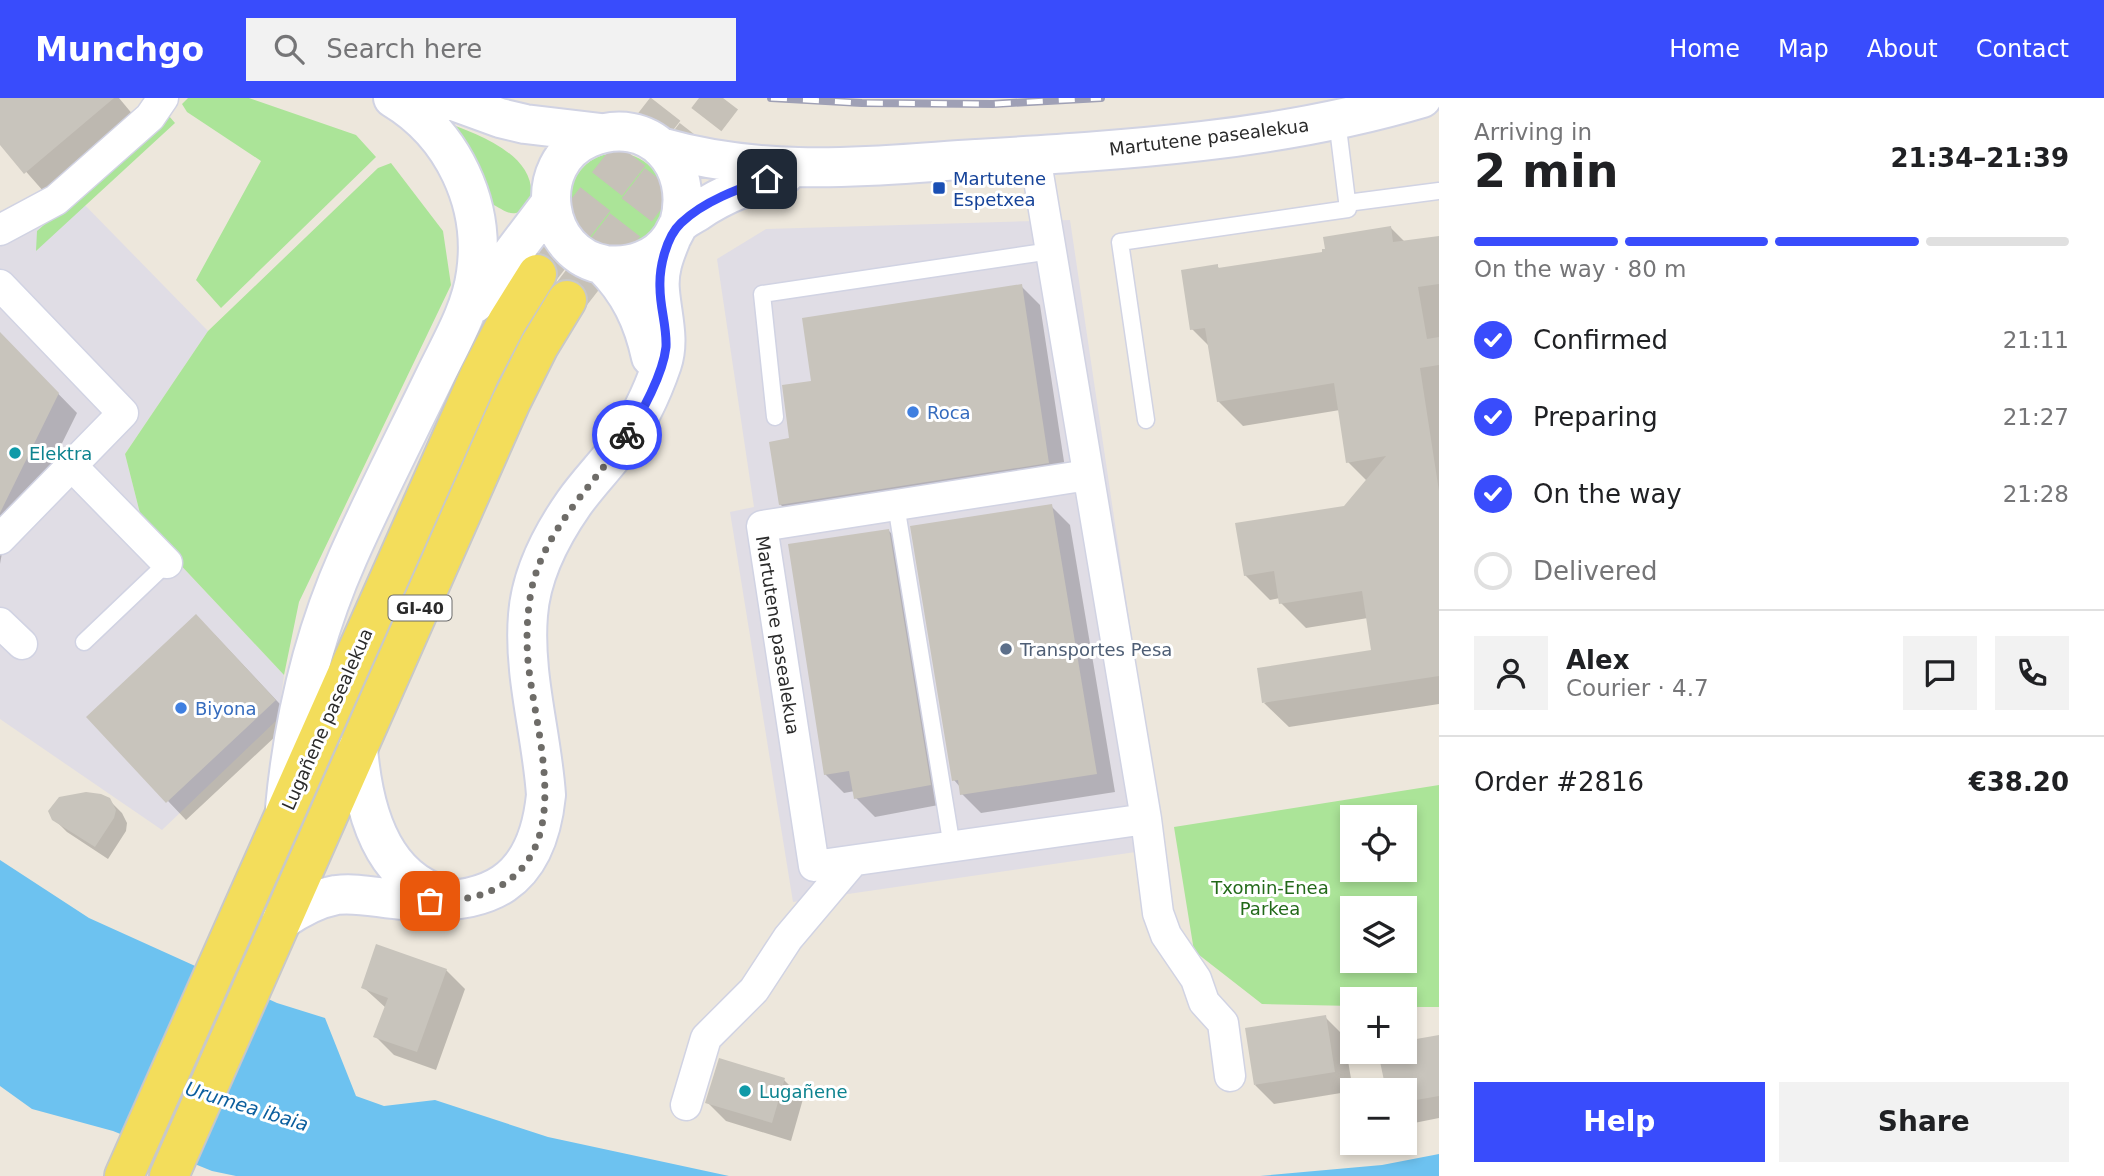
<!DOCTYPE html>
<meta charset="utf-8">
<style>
body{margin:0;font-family:"DejaVu Sans",sans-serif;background:#f2f2f2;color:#202124;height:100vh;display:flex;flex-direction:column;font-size:26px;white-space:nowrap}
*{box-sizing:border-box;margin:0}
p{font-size:23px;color:#757577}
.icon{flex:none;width:38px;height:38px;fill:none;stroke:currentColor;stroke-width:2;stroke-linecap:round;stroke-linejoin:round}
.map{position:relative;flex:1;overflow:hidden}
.details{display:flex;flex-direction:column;background:#fff;width:665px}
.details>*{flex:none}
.tools{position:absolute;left:1340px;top:707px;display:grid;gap:14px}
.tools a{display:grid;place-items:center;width:77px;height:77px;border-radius:0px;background:#fff;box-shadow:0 4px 10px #0003;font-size:35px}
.pin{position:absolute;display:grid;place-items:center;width:60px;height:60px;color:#fff;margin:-30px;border-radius:14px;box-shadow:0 4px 10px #0006}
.courier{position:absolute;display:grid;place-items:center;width:70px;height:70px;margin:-35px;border:5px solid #394cfc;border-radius:50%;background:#fff;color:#222;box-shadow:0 2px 9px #0007}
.headline em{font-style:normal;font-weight:700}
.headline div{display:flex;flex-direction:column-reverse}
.headline{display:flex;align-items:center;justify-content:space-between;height:119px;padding:0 35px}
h1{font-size:46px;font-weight:700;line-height:52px}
.bar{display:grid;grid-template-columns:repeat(4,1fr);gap:10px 7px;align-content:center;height:84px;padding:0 35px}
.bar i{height:9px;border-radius:5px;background:#e0e0e0}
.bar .on{background:#394cfc}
.bar p{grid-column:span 4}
.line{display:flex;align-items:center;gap:18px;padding:0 35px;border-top:2px solid #e0e0e0}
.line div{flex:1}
.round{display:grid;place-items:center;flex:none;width:74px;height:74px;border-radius:0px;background:#f2f2f2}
ol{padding:0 35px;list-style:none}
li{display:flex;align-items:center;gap:21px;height:77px}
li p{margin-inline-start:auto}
li .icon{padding:7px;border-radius:50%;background:#394cfc;color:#fff;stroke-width:4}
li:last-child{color:#757577}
li i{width:38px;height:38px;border:4px solid #e0e0e0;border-radius:50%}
.primary-button{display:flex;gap:14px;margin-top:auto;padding:14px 35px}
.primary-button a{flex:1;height:80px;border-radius:0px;background:#394cfc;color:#fff;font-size:28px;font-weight:700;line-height:80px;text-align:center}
.primary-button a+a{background:#f2f2f2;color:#202124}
header{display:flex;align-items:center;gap:42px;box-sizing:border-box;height:98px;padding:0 35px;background:#394cfc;color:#fff}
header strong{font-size:33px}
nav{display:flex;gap:38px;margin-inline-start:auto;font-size:24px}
.search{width:490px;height:63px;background:#f2f2f2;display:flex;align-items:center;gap:18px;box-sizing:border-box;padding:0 24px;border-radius:0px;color:#757577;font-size:26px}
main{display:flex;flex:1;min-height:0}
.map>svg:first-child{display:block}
.industrial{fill:#e0dde5}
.green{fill:#abe498;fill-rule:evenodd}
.water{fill:#6dc2f0}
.shadow{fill:#0003}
.building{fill:#c8c4bc}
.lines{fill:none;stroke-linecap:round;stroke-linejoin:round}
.primary-tunnel{stroke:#c6c1b8;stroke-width:38;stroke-dasharray:38 19;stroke-linecap:butt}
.service-casing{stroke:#d1d3e3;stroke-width:19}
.minor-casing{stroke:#d1d3e3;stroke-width:33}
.secondary-casing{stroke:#d1d3e3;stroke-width:42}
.primary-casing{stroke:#c8c8c8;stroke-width:42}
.service{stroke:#fff;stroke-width:16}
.minor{stroke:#fff;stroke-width:30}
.secondary{stroke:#fff;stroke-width:38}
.primary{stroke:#f3dd5b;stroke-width:38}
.rail-casing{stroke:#9fa0b5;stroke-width:8}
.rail{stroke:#fff;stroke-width:5;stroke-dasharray:16;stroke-linecap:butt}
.done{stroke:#6e6c68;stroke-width:7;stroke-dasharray:0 12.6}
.route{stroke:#394cfc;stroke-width:9}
.transit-dot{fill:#1a4fb4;stroke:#fff;stroke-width:2.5}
.shop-dot{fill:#3f7fe0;stroke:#fff;stroke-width:2.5}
.culture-dot{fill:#0f9aa8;stroke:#fff;stroke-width:2.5}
.service-dot{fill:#5c6f8a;stroke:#fff;stroke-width:2.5}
.labels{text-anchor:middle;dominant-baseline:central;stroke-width:6;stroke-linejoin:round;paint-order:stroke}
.shield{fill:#fff;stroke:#6a6a6a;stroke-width:2}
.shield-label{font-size:16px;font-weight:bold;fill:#2a2a2a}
.street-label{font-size:18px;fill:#2a2a2a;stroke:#fff}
.transit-label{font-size:18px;fill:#164399;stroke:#fff;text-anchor:start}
.shop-label{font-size:18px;fill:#366cbe;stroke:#fff;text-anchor:start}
.culture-label{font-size:18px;fill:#0d838f;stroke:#fff;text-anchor:start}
.service-label{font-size:18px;fill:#4e5e75;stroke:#fff;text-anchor:start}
.park-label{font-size:18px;fill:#226919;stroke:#fff}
.water-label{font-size:19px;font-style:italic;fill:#0b5e9d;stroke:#fff}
</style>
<header>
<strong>Munchgo</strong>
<div class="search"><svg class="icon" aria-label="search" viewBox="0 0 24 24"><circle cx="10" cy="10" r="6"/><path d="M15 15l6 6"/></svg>Search here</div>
<nav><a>Home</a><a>Map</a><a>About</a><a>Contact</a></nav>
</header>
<main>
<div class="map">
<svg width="1439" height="1078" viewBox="0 0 1439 1078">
<rect width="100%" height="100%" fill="#ede7dc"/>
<path class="industrial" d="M77,99L208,233L125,356L143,427L284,577L278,621L162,732L0,621V140Z
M1070,122L1163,750L793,804L730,414L754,409L717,161L766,131Z"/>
<path class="green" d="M188,0H249L356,37L376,59L221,210L196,182L261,63L187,14L182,6Z
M169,18L175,25L36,153L37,133Z
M442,23C474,35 537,55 531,101C530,107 522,114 516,115C505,117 497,106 486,104Z
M570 102a47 47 0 1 1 94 0a47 47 0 1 1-94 0Z
M391,65L443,133L451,187L299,504L284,577L143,427L125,356L208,233L378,70Z
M1439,687V909H1405V901H1353V908L1262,906L1194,853L1174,729ZM1353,719H1405V772H1353ZM1353,810H1405V863H1353Z"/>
<path class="water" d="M0,762L89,820L277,905L325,920L356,998L384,1008L435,1002L548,1039L729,1078H236L212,1073L113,1033L32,1011L0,988Z
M1439,1056V1078H1260L1382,1067Z"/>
<path class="shadow" d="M0,0H119L134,18L44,94L0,44Z
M1391,130L1405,144L1439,139V606L1289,629L1264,605L1373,553L1368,520L1306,530L1281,505L1280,500L1270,502L1245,477L1345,409L1367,383L1348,364L1340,312L1243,328L1218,303L1210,249L1192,231L1217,168L1220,171L1324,155Z
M1021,188L1040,207L1067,383L799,425L780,406L813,284Z
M0,236L77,315L17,436L2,455L0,466Z
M1051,408L1070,427L1115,694L981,715L962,696L961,690L954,682Z
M889,433L908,452L949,705L875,719L856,700L855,693L844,695L825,676Z
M215,537L294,621L186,722L168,703Z
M109,702L122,715L127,725L126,733L108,761L67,734L54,721Z
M446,872L465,891L436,972L394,957L375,938L386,910L363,889Z
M1325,919L1344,938L1353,993L1274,1006L1255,987Z
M1439,938V1020L1409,1026L1405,1022V992H1387L1380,954H1405Z
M720,962L784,982L803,1001L791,1043L726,1023L707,1004Z"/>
<path class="building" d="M0,0H114L24,76L0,47Z
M1391,128L1393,144L1439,138V186L1418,189L1427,241L1439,239V267L1420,270L1439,393V578L1262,605L1257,570L1371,552L1362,493L1279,506L1274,473L1244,478L1235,425L1344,408L1386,358L1346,365L1334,285L1217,304L1205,230L1190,232L1181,172L1218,166V170L1322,154V151H1325L1323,139Z
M1022,186L1049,365L779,407L769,344L789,340L782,287L811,283L802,220Z
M0,234L59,295L0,415Z
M1052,406L1097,676L960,697L958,682L952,683L910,428Z
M889,431L931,687L854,701L849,673L824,677L788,446Z
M196,516L276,602L166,705L86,619Z
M86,694L101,696L110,700L116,712L114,720L95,749L52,722L48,713L59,699Z
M376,846L447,871L417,954L373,939L388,900L361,890Z
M1326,917L1335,974L1254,987L1245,930Z
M1439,937V998L1405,1004V992H1386L1378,954H1405V943Z
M719,960L785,980L772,1025L705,1005Z"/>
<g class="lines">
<path class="primary-tunnel" d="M537,176L674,0
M567,202L723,0"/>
<defs>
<path id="service" d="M1347,105L1439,93
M775,319L762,196L1051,153
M1146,322L1120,144L1348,111L1337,22
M896,407L952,749
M84,544L167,465"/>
<path id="minor" d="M1035,58L1146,721L814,768L762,428L1088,377
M0,132L56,102L150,19L163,0
M0,187L123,315L0,441
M71,367L167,465
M0,525L22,546
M1146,721L1158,815L1166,837L1196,881L1204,904L1223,925L1230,978
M686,1007L706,940L754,892L788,840L853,763"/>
<path id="secondary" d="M445,0L500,20L525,26L601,35
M660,49C769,80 865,68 976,61C1126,52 1277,43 1422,0
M679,126C696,67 649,15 589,40C530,65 543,158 606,167C631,170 657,161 671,140C674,136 676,130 679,126C684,121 692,117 697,114C724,95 754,85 785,76
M603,167C629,193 643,222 651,259
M475,205L550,106
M358,650C363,710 381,786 451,799
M285,710C293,624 313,538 348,459C375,398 406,338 435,278C451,245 471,212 476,175C486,106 453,36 393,0
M282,822C299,810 315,801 336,797C359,794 382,801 405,802C489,809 537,786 546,697C542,637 523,577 528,517C531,477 551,438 574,405C588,385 606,367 621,347C639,323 652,295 662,266C670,242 662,218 660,193C658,174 664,158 671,141"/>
<path id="primary" d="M124,1078L480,276L507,224L537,176
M169,1078L511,304L539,248L567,202"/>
</defs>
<use href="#service" class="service-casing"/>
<use href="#minor" class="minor-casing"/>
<use href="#secondary" class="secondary-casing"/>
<use href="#primary" class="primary-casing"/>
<use href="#service" class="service"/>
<use href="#minor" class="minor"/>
<use href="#secondary" class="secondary"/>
<use href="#primary" class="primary"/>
<defs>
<path id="rail" d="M771,0L862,5L993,6L1101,0"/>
</defs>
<use href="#rail" class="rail-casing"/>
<use href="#rail" class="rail"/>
</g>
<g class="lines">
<path class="done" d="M430,803C448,802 467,802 483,796C581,760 535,638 528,563C526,539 527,514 532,489C546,429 594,387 627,337"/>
<path class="route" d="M627,337C642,315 663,276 666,249C667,229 660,210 660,190C659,170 666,139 681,125C704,103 738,91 767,81"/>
</g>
<rect class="transit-dot" x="932" y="83" width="14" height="14" rx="3.5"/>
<g class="shop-dot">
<circle cx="913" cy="314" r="7"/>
<circle cx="181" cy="610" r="7"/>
</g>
<g class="culture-dot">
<circle cx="15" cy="355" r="7"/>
<circle cx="745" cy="993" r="7"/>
</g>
<circle class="service-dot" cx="1006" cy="551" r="7"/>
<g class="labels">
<rect class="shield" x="388.5" y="497.5" width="63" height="25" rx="5"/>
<g class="shield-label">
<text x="420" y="510">GI-40</text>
</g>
<g class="street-label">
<text transform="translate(1209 39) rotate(-7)">Martutene pasealekua</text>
<text transform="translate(778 537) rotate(81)">Martutene pasealekua</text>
<text transform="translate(327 621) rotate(-66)">Lugañene pasealekua</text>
</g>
<g class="transit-label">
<text x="953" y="80">Martutene<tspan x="953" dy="21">Espetxea</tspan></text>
</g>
<g class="shop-label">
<text x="927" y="314">Roca</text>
<text x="195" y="610">Biyona</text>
</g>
<g class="culture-label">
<text x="29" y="355">Elektra</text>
<text x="759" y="993">Lugañene</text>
</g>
<g class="service-label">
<text x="1020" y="551">Transportes Pesa</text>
</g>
<g class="park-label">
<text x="1270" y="789">Txomin-Enea<tspan x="1270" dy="21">Parkea</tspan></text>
</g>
<g class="water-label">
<text transform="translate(247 1008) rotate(17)">Urumea ibaia</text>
</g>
</g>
</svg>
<div class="tools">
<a><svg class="icon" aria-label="locate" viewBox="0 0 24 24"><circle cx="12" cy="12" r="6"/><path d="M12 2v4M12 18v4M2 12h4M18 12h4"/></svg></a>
<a><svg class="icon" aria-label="layers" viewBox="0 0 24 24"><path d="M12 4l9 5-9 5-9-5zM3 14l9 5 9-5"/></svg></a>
<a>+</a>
<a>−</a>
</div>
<div class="pin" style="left:430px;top:803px;background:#ea580c"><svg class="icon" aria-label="bag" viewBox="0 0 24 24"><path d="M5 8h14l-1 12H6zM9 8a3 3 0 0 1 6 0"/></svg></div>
<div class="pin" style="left:767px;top:81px;background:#1f2937"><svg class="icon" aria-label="home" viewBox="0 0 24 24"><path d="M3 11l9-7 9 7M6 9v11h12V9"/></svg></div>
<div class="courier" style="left:627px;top:337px"><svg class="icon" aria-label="bike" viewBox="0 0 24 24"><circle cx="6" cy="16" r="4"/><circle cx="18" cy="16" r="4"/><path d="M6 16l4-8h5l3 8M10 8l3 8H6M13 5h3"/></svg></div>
</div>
<section class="details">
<div class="headline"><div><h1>2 min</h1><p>Arriving in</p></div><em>21:34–21:39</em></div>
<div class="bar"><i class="on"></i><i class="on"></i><i class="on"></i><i></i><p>On the way · 80 m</p></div>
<ol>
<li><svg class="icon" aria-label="check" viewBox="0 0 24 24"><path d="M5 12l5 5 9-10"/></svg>Confirmed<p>21:11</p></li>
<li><svg class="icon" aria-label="check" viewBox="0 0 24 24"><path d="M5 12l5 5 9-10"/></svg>Preparing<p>21:27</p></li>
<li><svg class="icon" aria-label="check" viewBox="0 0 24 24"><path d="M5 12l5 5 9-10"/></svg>On the way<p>21:28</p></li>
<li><i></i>Delivered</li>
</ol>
<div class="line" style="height:126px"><a class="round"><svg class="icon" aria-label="person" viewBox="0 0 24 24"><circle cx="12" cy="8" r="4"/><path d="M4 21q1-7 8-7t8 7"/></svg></a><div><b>Alex</b><p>Courier · 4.7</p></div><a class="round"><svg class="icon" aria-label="chat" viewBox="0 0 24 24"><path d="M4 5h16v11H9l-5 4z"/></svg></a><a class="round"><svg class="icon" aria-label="phone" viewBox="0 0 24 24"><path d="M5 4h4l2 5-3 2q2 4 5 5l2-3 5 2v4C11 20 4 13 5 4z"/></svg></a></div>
<div class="line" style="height:91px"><div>Order #2816</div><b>€38.20</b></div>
<div class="primary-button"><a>Help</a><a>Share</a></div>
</section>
</main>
